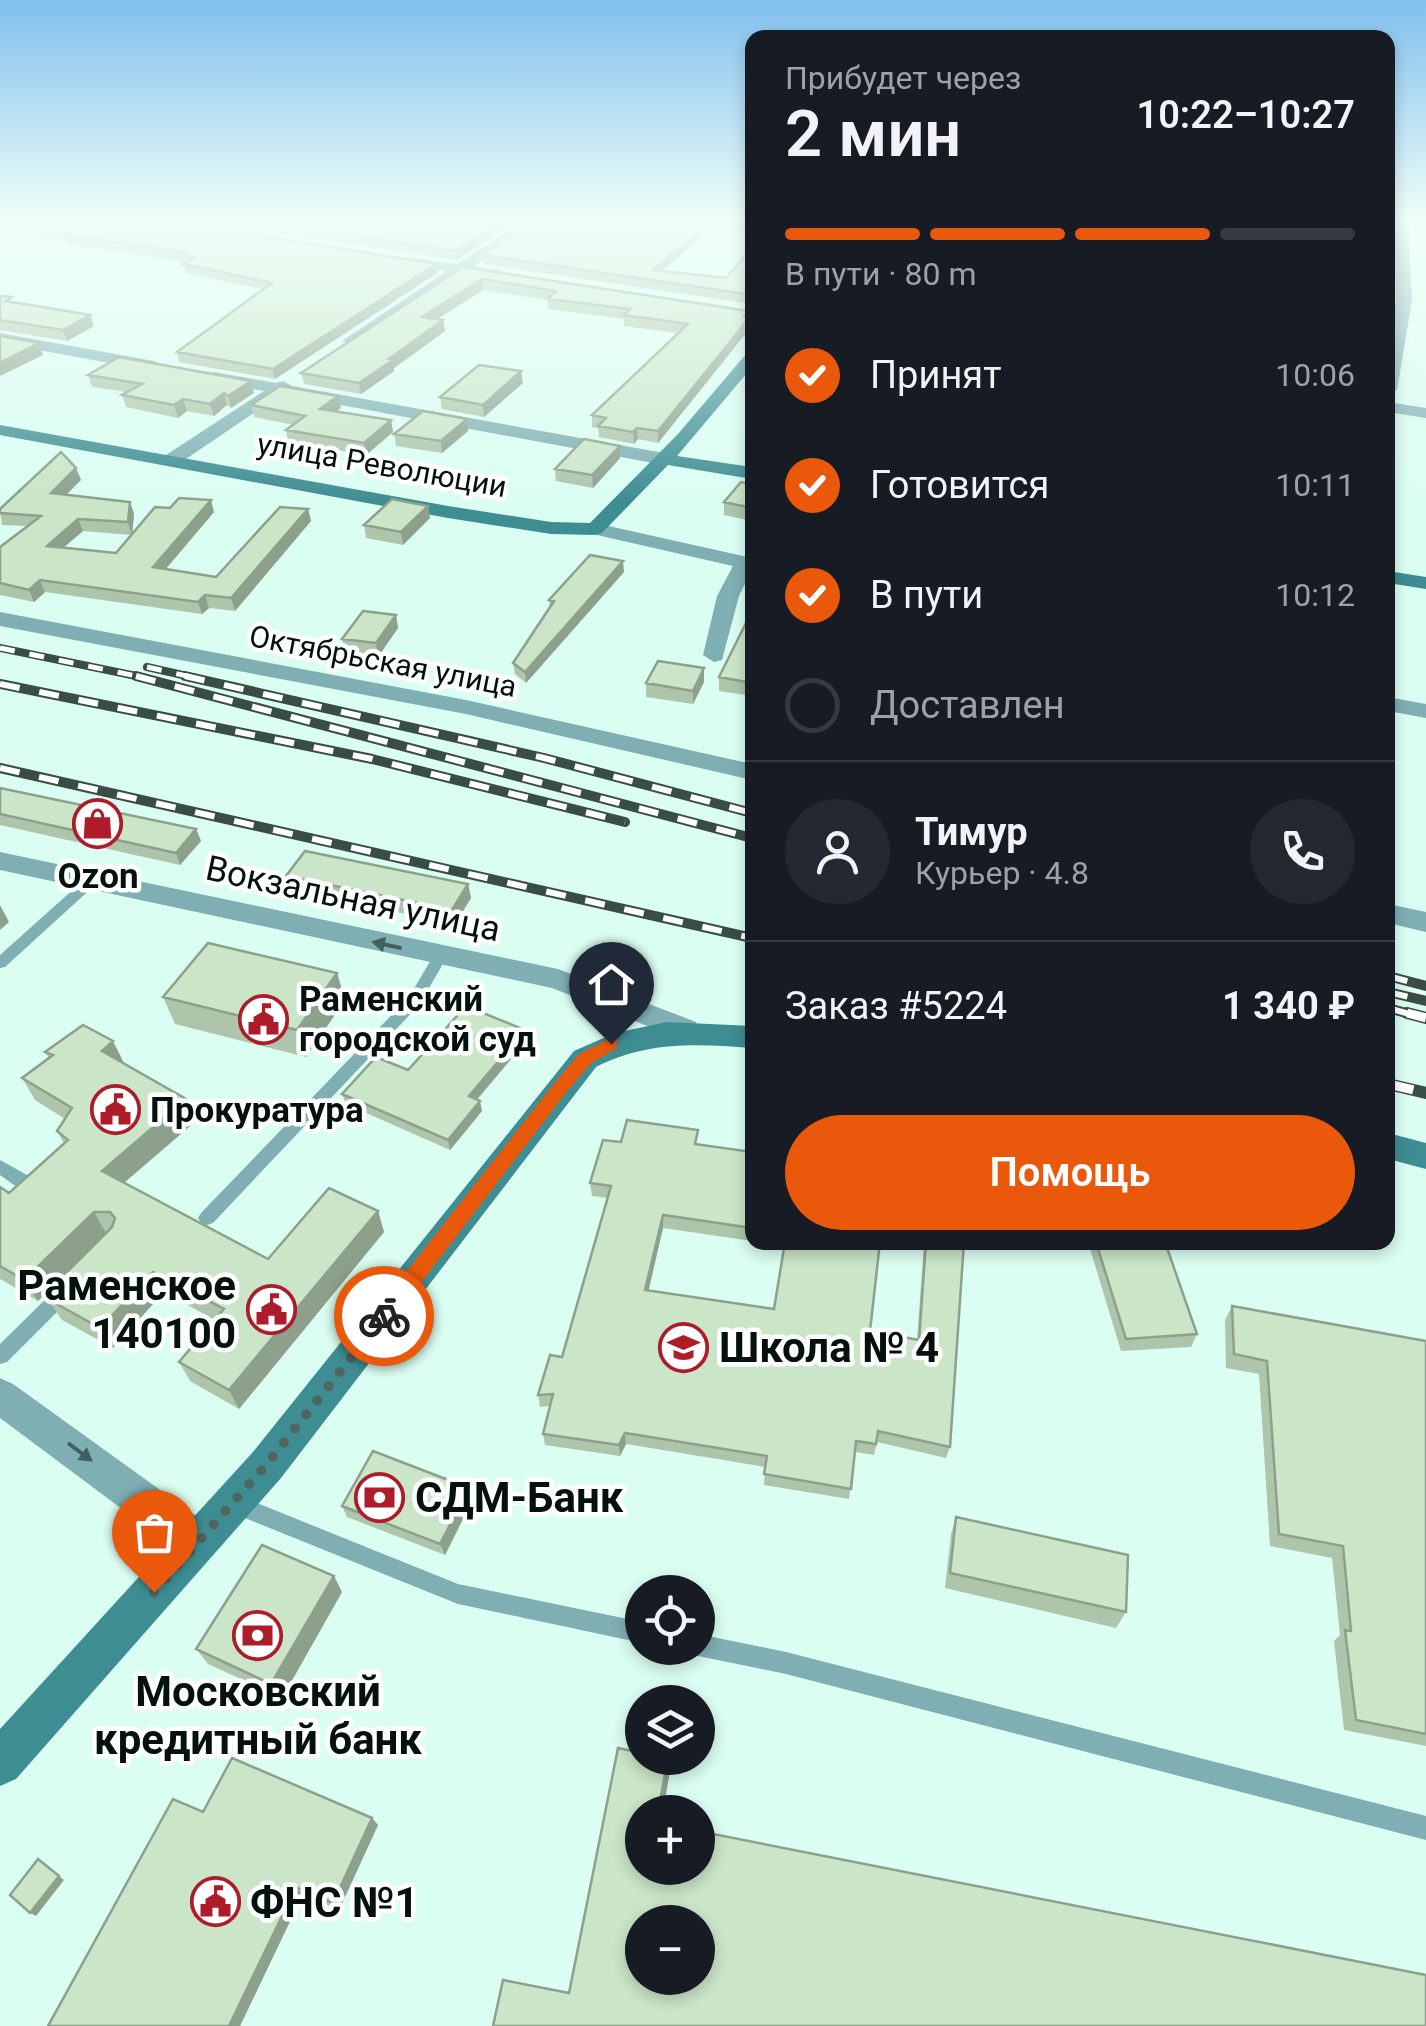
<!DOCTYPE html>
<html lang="ru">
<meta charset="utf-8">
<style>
body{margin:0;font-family:Roboto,sans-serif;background:#242831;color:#f1f3f6;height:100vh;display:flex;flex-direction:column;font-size:38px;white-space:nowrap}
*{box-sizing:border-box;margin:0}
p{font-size:32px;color:#9ea1a6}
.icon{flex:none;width:55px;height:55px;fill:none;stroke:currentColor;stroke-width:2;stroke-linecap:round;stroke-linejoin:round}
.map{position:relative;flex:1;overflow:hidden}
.side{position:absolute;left:745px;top:30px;width:650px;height:1220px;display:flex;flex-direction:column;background:#171b24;border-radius:20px;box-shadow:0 5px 15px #0003}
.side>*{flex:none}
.controls{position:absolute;left:625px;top:1575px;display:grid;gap:20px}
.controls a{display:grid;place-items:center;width:90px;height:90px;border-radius:50%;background:#171b24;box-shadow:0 5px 15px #0003;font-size:50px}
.pin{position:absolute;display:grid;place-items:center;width:85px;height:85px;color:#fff;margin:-102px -42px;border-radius:50% 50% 50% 0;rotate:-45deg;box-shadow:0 0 10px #0007}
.pin .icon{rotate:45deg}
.courier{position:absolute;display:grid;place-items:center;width:100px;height:100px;margin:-50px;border:8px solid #ea580c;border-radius:50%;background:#fff;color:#222;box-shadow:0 2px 12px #0007}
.headline em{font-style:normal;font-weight:600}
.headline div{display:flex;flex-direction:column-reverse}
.headline{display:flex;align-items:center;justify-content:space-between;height:170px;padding:0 40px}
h1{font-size:65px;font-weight:600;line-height:75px}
.bar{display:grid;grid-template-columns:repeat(4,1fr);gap:15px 10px;align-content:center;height:120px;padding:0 40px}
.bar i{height:12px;border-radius:8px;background:#363941}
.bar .on{background:#ea580c}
.bar p{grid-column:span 4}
.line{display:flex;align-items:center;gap:25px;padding:0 40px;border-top:2px solid #363941}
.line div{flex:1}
.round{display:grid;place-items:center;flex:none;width:105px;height:105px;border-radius:52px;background:#242831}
ol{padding:0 40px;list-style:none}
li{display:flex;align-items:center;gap:30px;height:110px}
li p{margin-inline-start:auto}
li .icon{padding:10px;border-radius:50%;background:#ea580c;color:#fff;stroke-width:4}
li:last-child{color:#9ea1a6}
li i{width:55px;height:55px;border:5px solid #363941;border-radius:50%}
.primary-button{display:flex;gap:20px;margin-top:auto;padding:20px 40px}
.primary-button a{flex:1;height:115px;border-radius:60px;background:#ea580c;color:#fff;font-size:40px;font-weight:600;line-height:115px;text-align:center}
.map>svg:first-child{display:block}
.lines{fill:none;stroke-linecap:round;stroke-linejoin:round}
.lane{fill:#7fafb3;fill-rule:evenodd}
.street{fill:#7fafb3;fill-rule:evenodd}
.secondary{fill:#3e8d93;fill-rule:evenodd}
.rail-far2-casing{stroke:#394d46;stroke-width:8}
.rail-far1-casing{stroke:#394d46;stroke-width:10}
.rail-casing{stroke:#394d46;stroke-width:12}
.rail-far2{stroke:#fff;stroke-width:5;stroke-dasharray:15;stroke-linecap:butt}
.rail-far1{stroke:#fff;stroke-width:6;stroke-dasharray:20;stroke-linecap:butt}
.rail{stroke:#fff;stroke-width:9;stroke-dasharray:26;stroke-linecap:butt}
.wall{fill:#aec5ac;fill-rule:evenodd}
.shaded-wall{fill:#8da08c}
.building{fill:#cae5c8;stroke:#8da08c;stroke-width:2.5;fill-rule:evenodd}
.oneway{fill:#416060}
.route{fill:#ea580c}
.done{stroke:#4f655d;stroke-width:10;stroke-dasharray:0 18}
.labels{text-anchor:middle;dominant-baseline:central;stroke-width:9;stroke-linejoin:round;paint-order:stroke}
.far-street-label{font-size:30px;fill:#03120d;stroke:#fff}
.poi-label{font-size:35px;font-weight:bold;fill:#03120d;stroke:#fff;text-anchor:start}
.street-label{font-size:35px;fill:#03120d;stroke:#fff}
.near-poi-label{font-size:42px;font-weight:bold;fill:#03120d;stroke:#fff;text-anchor:start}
</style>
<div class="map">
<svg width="1426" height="2026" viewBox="0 0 1426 2026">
<rect width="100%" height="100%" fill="#dbfef2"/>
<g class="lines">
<path class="lane" d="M91,876L96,878L98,881L96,884L5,967L0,968V955L86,878Z
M440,952L447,957L419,1005L213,1223L207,1225L201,1223L198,1218L201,1213L409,997L435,953Z
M0,1160L36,1180L38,1185L36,1190C24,1194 10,1182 0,1175Z
M65,1284L71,1286L74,1292L71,1298L7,1362L0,1364V1344L59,1286Z
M237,1495L458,1584L642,1622V1643L458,1604L230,1512L227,1505L230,1498Z
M698,1634L786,1652L1426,1816V1840L786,1674L698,1656L690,1653L688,1648H698Z"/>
<path class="street" d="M526,219H542L474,266L502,271V277L463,273L356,344L342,341L447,271L394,262V256L458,264Z
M1394,219H1408L1412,300L1397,390L1388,395V347L1396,300Z
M0,333L154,361L162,366L154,371L0,343Z
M214,372L276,383L283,381L292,386L664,453L673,459L664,465L282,394L180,463H166V455L264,391L208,381L206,377Z
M1388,402L1426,408V418L1388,412Z
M595,523L752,558V570L739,596L722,660L714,662L703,655L717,596L733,566L588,533V525Z
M0,612L466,700L752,764V780L466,714L0,626Z
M1388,697L1426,704V718L1388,711Z
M0,852L558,969L696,1022L700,1030L696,1038L685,1041L552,988L0,870Z
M1388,904L1426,912V932L1388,923Z
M0,1378L13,1384L213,1528L219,1542L213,1556L199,1562L185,1556L0,1418Z"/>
<path class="secondary" d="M752,352V367L677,456L752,467V479L668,465L602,533L595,535L551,534L448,518L0,435V425L448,506L551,522L590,523L678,434L746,354Z
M1388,571L1426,577V589L1388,583Z
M667,1022L752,1026V1048C696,1044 648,1041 596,1067L281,1478L16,1779L0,1786V1729L253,1452L574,1051L615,1033Z
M1388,1133L1426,1143V1169L1388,1159Z"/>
<defs>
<path id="rail-far2" d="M0,648L146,678
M147,667L196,678"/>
<path id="rail-far1" d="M136,676L752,838
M185,676L544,758L752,813
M0,684L372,759L625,822
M0,768L752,938
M1388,976L1426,986
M1388,992L1426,1001
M1388,1008L1417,1016"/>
<path id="rail" d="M1407,1013L1426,1018
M1388,1084L1426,1093"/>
</defs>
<use href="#rail-far2" class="rail-far2-casing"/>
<use href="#rail-far1" class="rail-far1-casing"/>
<use href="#rail" class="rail-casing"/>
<use href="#rail-far2" class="rail-far2"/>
<use href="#rail-far1" class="rail-far1"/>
<use href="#rail" class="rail"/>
</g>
<path class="wall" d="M0,219L436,264L437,273L275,379L179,362L177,352L262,289L186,273L183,264L187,262L68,244L67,241L0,230Z
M188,219H520L457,260Z
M535,219H752V233L712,228L662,271L726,278L752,248V304L484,264L483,255Z
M463,267L750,317V328L658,443L638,439L634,444L599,437L598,428L592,427V415L678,333L624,326V319L548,309V300L483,290L437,319L443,320L445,331L394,368V371L361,394L304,384L301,373Z
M0,296L14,302L90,315L94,326L67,341L0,330Z
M88,375L254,393L231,408L227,405L214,416L187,411L178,418L126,407L122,395L127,392L92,387Z
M523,383L484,417L442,409L440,397Z
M251,405L341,408L336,411L391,420L393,432L366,455L288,442L286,430L293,425L254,417Z
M468,431L442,453L396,446L394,434Z
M620,446V458L593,488L556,481L555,469Z
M76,468L81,480L66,494L130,502L134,514L132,534L214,512L166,569L216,577L308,509L311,521L235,611L209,608L202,614L45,592L34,602L0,595V547L27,526L2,525L0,509ZM83,531L131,535L116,553L63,548Z
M752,484V521L724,515V502Z
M428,506L430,518L403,545L366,538L364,525Z
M624,572L526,683L515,674L513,663L550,607L549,600Z
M396,615L398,628L378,657L345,652L342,639Z
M752,616V696L719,691V677Z
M704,668V682L693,704L646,697V683Z
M0,788L196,829L201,841L180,865L0,825Z
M286,876L468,884L471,898L455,924L290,890Z
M337,973L345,1000L306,1057L175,1024L163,997Z
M525,1030L527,1040L477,1100L482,1111L450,1150L346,1104L342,1094Z
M45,1052L123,1063L186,1099L196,1121L124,1183L268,1259L378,1211L384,1232L239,1409L190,1381L179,1362L215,1320L164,1292L113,1348L62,1320L48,1299L50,1298L46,1293L69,1270L38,1301L0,1279V1187L9,1193L64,1143L57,1131L65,1119L35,1100L22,1078L49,1058Z
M621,1142L698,1144L752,1152V1241L663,1228L648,1290L774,1309L784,1246L764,1242H880L870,1331L917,1340L924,1242H964L950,1447L946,1458L877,1442L874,1455L855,1452L849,1499L764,1485L765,1467L626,1444L620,1456L545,1445L543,1434L550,1406L540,1407L538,1395L562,1357L608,1198L592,1196L590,1183Z
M1088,1242H1165L1197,1334L1191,1347L1121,1351Z
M1232,1306L1426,1341V1746L1344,1730L1334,1641L1340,1635L1332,1558L1270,1546L1259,1374L1226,1368L1225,1320Z
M473,1499L445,1555L347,1517L342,1506Z
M956,1517L1126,1612L1116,1628L945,1588L951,1534Z
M342,1592L282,1698L208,1664L196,1649Z
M203,1812L372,1818L378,1825L339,1910L303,1894L240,2026H48Z"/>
<path class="shaded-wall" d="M505,219H520L457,260L456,251Z
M712,220V228L653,279V270Z
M436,264L437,273L275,379L273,369Z
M482,279L483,290L423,328L422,317Z
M748,311L750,328L658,443V431Z
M90,315L94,326L67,341L63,330Z
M443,320L445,331L394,368V371L361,394L359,383Z
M39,343L43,355L0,376V363Z
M521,371L523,383L484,417L483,405Z
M251,381L254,393L231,408L228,396Z
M224,393L227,405L214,416L210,404Z
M338,396L341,408L323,421L320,409Z
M183,399L187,411L178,418L174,405Z
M467,419L468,431L442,453L441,441Z
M391,420L393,432L366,455L364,443Z
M637,428L638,439L634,444L633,432Z
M620,446V458L593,488L592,475Z
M76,468L81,480L56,505L51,493Z
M211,500L214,512L157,579L153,567Z
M130,502L134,514L132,535L128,522Z
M428,506L430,518L403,545L401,532Z
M308,509L311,521L235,611L231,598Z
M78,519L83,531L51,558L47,546Z
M623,561L624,572L526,683L525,672Z
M40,580L45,592L34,602L29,590Z
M205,595L209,608L202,614L198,602Z
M396,615L398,628L378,657L376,643Z
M704,668V682L693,704V691Z
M196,829L201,841L180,865L176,853Z
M468,884L471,898L455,924L452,910Z
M0,905L9,922L0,930Z
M337,973L345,1000L306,1057L297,1030Z
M525,1030L527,1040L471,1106L469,1096Z
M113,1041L124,1063L102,1051Z
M186,1099L196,1121L113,1192L102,1171Z
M480,1101L482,1111L450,1150L448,1140Z
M378,1211L384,1232L239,1409L229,1390Z
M94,1212L106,1233L38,1301L24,1280Z
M663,1215V1228L646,1302L645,1290Z
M153,1272L164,1292L113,1348L100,1328Z
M625,1433L626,1444L620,1456L619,1445Z
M469,1488L473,1499L445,1555L440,1544Z
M334,1576L342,1592L282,1698L271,1684Z
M668,1758L669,1777L663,1812H658Z
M372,1818L378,1825L339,1910L333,1903Z
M38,1859L64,1880L36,1916L30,1913Z
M296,1887L303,1894L240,2026H229Z"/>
<path class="building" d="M0,219H159L436,264L273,369L177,352L272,283L183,264L195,257L186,256L190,253L65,235L69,233L0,222Z
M244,219H505L456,251Z
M535,219H752V224L712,220L653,270L726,278L752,248V295L483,255Z
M463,267L748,311L744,316L750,317L658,431L637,428L633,432L598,426L606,418L592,415L688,324L624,315L630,309L548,299L556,291L482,279L422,317L443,320L389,359L393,360L359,383L301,373Z
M0,296L12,297L6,301L90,315L63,330L0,320Z
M0,336L39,343L0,363Z
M119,357L251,381L228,396L224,393L210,404L183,399L174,405L122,395L142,384L88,375Z
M479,365L521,371L483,405L440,397Z
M280,386L338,396L320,409L391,420L364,443L286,430L305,416L251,405Z
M423,411L467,419L441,441L394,434Z
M584,439L620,446L592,475L555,469Z
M61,452L76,468L51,493L130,502L128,522L78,519L47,546L116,553L155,507L170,508L179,498L211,500L153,567L216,577L280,507L308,509L231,598L205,595L198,602L40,580L29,590L0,583V547L41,516L0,513V509Z
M741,482L752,484V508L724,502Z
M392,499L428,506L401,532L364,525Z
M590,555L623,561L525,672L513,663L554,601L549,600Z
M363,611L396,615L376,643L342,639Z
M750,615L752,616V683L719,677Z
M658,661L704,668L693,691L646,683Z
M0,788L196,829L176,853L0,814Z
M305,851L468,884L452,910L286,876Z
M208,943L337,973L297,1030L163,997Z
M466,1006L525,1030L469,1096L480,1101L448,1140L342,1094L376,1057L408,1070Z
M83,1025L113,1041L102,1051L186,1099L102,1171L268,1259L329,1188L378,1211L229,1390L179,1362L224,1309L153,1272L100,1328L48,1299L51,1296L46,1293L112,1227L115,1218L110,1212H94L24,1280L0,1266V1187L9,1193L68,1140L57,1131L72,1108L22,1078L53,1055L45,1052Z
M627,1120L698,1130L695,1144L752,1152V1228L663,1215L645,1290L774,1309L785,1242H880L870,1331L919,1340L926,1242H964L950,1447L878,1431L876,1444L856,1441L851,1489L764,1474L767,1456L625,1433L619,1445L543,1434L553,1394L538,1395L550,1355L562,1357L611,1186L590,1183L603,1140L621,1142Z
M1096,1242H1165L1197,1334L1126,1339Z
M1232,1306L1426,1341V1734L1356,1720L1345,1630L1351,1631L1343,1546L1279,1534L1267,1361L1234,1354Z
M373,1451L469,1488L440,1544L342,1506Z
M956,1517L1128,1555L1126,1612L950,1573Z
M262,1545L334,1576L271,1684L196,1649Z
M618,1748L642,1753V1758H668L658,1812H642V1868H698V1831L1426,1975V2026H493L503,1980L569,1993ZM642,1922H698V1978H642Z
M232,1758L372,1818L333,1903L296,1887L229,2026H48L173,1799L203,1812Z
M38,1859L59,1876L30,1913L10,1895Z"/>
<defs><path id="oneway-solid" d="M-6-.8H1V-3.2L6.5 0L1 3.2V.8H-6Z" transform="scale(2.5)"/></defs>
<g class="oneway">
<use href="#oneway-solid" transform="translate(387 945) rotate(-168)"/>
<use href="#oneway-solid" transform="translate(80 1452) rotate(37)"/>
</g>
<linearGradient id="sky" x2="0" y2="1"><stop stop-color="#81bfee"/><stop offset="0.44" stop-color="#effff9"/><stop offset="1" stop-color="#effff9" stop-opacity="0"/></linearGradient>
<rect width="1426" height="502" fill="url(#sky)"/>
<path class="route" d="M611,1038L617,1039V1048L591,1063L565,1094L391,1322H377V1309L553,1085L579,1054Z"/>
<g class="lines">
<path class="done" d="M154,1592L267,1464L384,1316"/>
</g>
<defs>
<symbol id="shop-ring" viewBox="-11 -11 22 22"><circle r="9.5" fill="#fff" stroke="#ae1b29" stroke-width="1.5"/><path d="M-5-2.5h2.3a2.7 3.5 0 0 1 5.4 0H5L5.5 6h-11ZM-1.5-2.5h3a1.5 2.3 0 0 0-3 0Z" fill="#ae1b29"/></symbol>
<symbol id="civic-ring" viewBox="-11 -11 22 22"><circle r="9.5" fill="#fff" stroke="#ae1b29" stroke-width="1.5"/><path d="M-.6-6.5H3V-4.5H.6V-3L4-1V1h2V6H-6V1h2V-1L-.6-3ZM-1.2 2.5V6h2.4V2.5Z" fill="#ae1b29"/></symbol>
<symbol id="school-ring" viewBox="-11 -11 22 22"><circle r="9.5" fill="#fff" stroke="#ae1b29" stroke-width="1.5"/><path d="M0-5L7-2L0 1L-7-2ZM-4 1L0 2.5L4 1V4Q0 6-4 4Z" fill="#ae1b29"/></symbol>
<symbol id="bank-ring" viewBox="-11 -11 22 22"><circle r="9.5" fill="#fff" stroke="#ae1b29" stroke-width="1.5"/><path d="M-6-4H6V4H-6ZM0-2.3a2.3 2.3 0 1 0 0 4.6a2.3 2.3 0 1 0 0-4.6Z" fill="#ae1b29"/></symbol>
</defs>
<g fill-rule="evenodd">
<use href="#shop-ring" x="70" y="796" width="55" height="55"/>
<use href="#civic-ring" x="236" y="992" width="55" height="55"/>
<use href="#civic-ring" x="88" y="1082" width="55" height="55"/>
<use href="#civic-ring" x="244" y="1282" width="55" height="55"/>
<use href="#school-ring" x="656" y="1320" width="55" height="55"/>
<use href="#bank-ring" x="352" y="1470" width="55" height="55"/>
<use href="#bank-ring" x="230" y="1608" width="55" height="55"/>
<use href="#civic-ring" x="188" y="1874" width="55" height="55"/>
</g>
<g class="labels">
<g class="far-street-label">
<text transform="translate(382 465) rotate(10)">улица Революции</text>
<text transform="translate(383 661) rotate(11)">Октябрьская улица</text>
</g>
<g class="poi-label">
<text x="98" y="876" text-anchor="middle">Ozon</text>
<text x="299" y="999">Раменский<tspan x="299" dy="40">городской суд</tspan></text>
<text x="150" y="1110">Прокуратура</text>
</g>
<g class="street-label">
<text transform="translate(353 899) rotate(12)">Вокзальная улица</text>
</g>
<g class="near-poi-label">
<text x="236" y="1285" text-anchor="end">Раменское<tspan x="236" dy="48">140100</tspan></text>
<text x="719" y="1347">Школа № 4</text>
<text x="415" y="1497">СДМ-Банк</text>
<text x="258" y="1691" text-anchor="middle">Московский<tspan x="258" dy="48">кредитный банк</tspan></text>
<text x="250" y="1902">ФНС №1</text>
</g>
</g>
</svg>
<div class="controls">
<a><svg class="icon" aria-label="locate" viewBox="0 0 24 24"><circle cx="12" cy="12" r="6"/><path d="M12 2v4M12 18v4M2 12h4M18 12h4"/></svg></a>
<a><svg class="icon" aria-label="layers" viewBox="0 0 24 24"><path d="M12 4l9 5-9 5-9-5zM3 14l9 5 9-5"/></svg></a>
<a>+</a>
<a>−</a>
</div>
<div class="pin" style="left:154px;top:1592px;background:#ea580c"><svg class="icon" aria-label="bag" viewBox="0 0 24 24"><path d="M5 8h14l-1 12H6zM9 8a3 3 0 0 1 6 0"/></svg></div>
<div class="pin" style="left:611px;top:1044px;background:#1f2937"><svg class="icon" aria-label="home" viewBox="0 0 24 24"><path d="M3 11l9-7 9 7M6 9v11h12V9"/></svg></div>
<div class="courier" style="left:384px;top:1316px"><svg class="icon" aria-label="bike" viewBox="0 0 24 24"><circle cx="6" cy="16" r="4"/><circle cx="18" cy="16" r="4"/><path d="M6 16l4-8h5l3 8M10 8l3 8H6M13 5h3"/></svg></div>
<section class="side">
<div class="headline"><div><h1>2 мин</h1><p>Прибудет через</p></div><em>10:22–10:27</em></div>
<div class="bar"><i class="on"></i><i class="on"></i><i class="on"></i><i></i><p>В пути · 80 m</p></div>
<ol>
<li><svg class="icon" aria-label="check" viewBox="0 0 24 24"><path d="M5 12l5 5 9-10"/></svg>Принят<p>10:06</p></li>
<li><svg class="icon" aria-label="check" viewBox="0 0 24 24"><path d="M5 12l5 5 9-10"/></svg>Готовится<p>10:11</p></li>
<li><svg class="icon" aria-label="check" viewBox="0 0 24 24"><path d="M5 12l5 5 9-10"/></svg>В пути<p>10:12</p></li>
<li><i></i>Доставлен</li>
</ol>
<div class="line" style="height:180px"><a class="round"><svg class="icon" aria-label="person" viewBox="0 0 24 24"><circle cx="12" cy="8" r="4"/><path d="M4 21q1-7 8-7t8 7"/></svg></a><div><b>Тимур</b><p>Курьер · 4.8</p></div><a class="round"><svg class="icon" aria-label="phone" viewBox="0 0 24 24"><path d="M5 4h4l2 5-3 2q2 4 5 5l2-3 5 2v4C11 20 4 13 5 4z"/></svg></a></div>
<div class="line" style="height:130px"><div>Заказ #5224</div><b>1 340 ₽</b></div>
<div class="primary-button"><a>Помощь</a></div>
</section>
</div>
